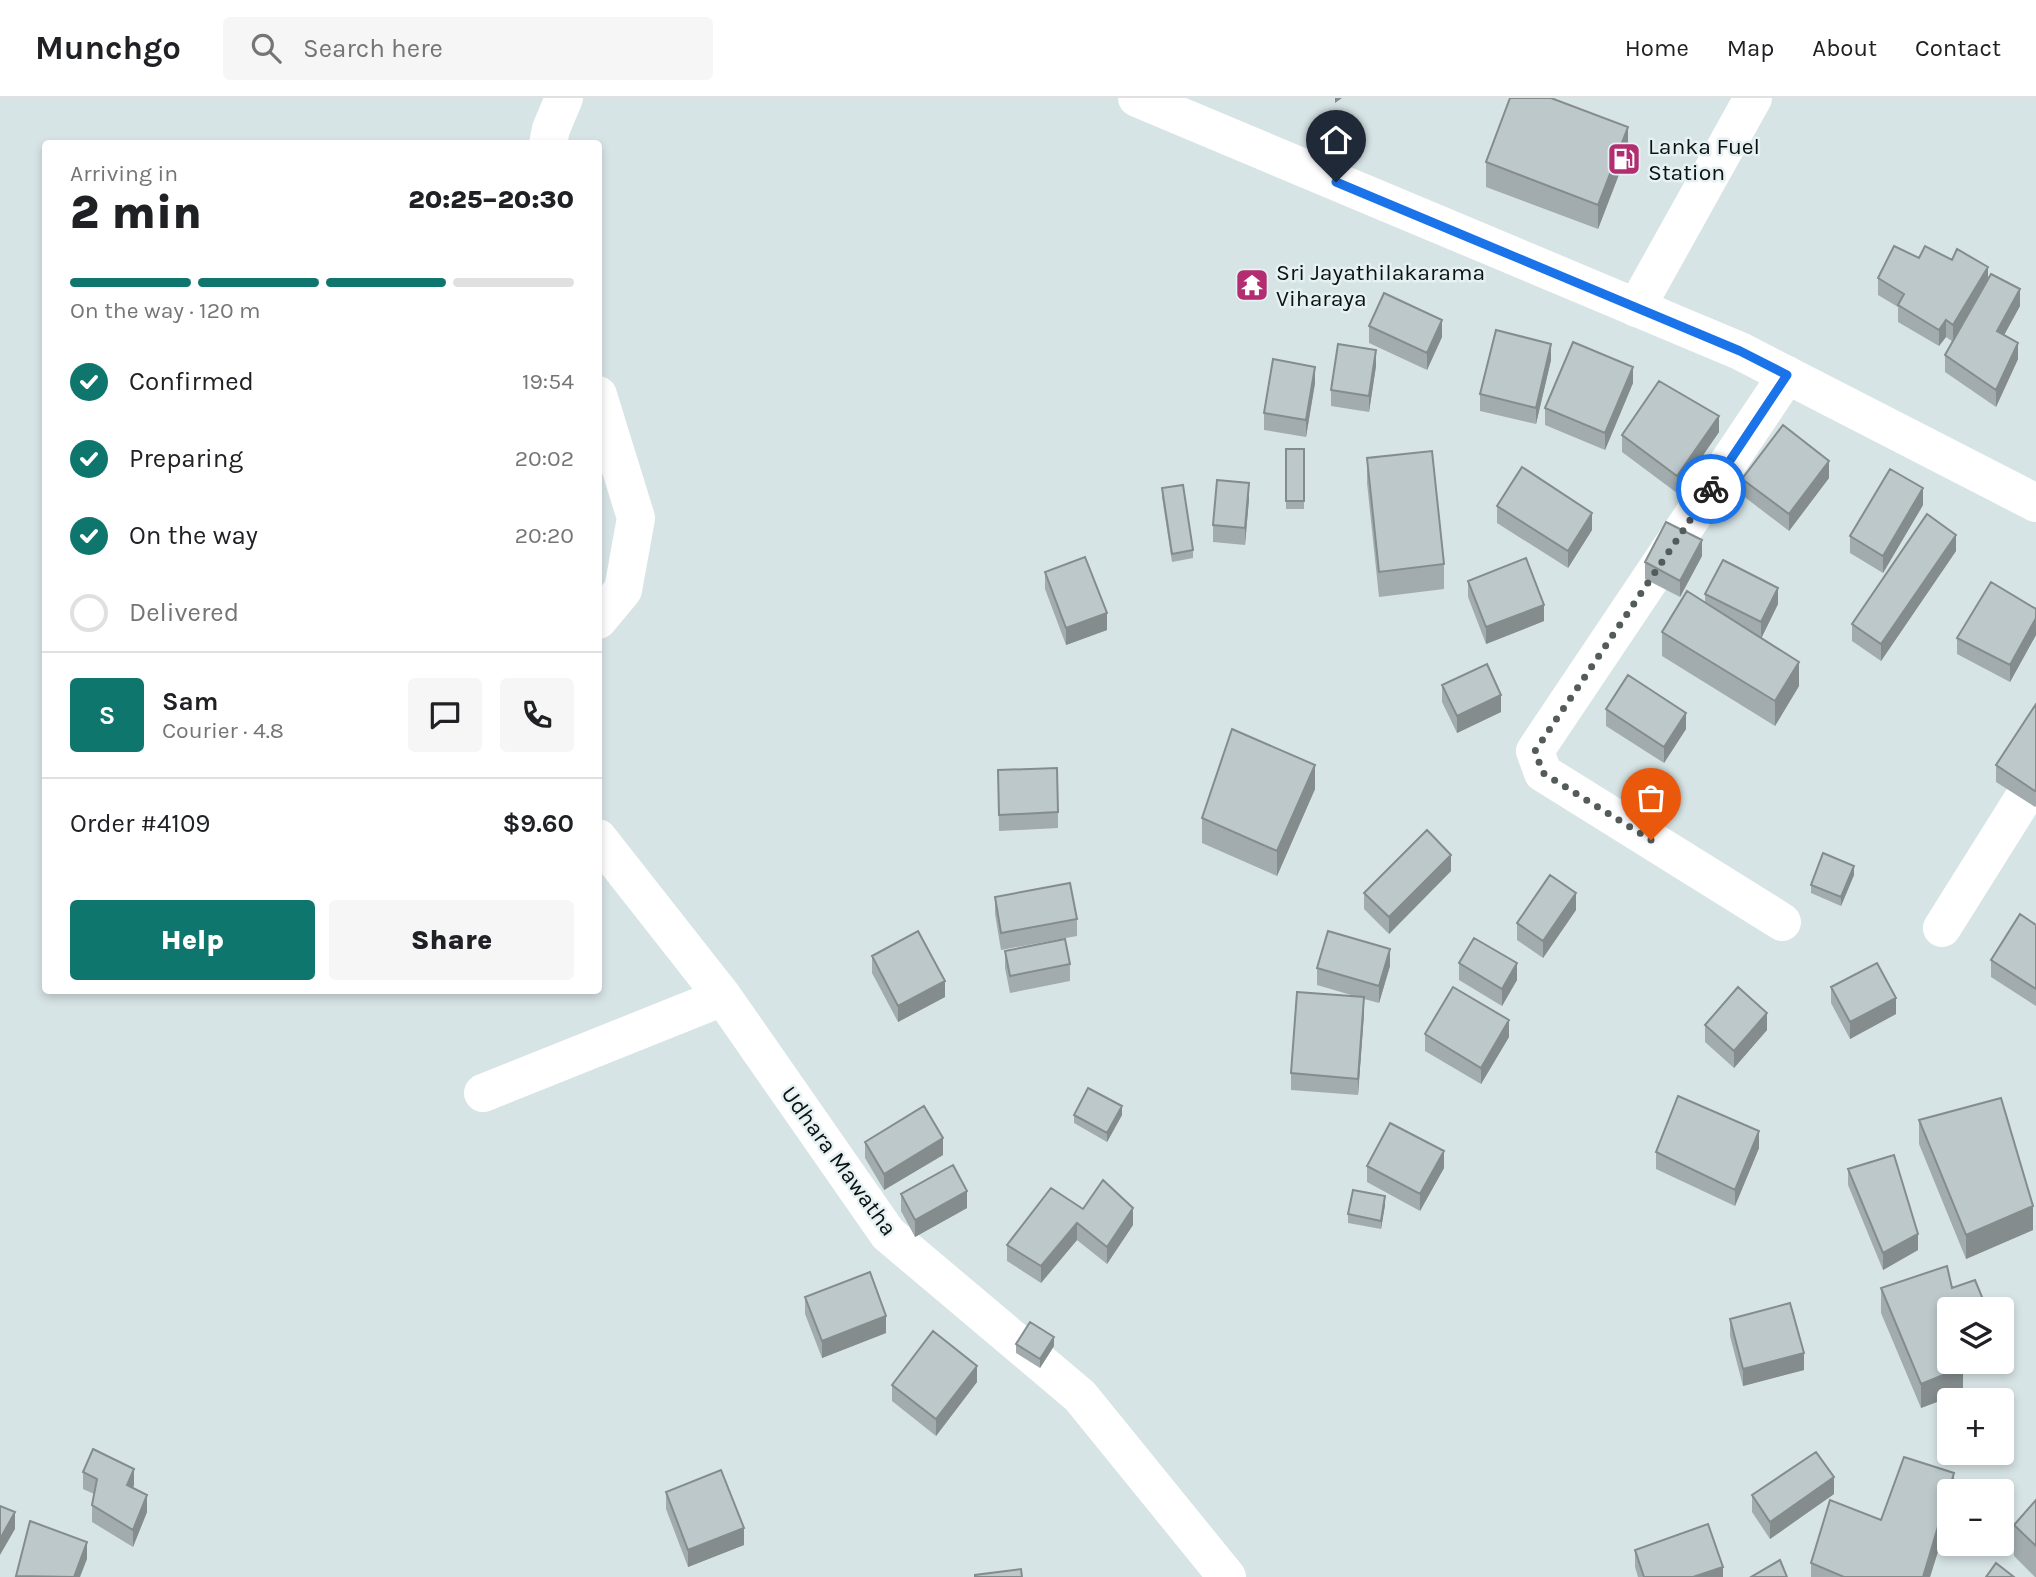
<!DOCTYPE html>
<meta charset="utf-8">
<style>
body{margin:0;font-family:Karla,sans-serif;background:#f6f6f6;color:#202124;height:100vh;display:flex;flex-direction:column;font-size:26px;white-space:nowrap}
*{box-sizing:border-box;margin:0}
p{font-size:23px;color:#757577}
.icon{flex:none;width:38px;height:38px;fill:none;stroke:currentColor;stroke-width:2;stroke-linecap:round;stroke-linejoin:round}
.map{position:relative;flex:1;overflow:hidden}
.details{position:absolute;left:42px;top:42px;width:560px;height:854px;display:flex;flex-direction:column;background:#fff;border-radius:7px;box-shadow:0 4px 10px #0003}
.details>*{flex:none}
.buttons{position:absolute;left:1937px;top:1199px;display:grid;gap:14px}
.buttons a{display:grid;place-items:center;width:77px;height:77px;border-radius:7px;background:#fff;box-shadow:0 4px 10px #0003;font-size:35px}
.pin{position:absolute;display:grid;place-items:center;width:60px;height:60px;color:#fff;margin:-72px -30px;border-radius:50% 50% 50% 0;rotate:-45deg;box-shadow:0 0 7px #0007}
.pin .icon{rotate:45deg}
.courier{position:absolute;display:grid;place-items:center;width:70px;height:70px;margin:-35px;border:5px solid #1a73e8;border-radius:50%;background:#fff;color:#222;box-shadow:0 2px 9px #0007}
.headline em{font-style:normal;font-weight:800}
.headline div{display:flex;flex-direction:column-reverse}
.headline{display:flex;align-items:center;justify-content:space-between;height:119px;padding:0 28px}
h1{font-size:46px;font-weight:800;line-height:52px}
.bar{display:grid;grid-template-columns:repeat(4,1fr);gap:10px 7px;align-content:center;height:84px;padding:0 28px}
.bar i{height:9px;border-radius:5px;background:#e0e0e0}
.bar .active{background:#0f766e}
.bar p{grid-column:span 4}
.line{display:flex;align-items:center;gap:18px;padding:0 28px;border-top:2px solid #e0e0e0}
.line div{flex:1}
.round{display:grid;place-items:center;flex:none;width:74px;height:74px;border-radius:7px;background:#f6f6f6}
ol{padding:0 28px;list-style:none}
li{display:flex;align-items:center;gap:21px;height:77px}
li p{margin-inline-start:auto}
li .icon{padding:7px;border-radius:50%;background:#0f766e;color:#fff;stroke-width:4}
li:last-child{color:#757577}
li i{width:38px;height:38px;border:4px solid #e0e0e0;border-radius:50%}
.cta{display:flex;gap:14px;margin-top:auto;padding:14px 28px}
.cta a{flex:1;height:80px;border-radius:7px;background:#0f766e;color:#fff;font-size:28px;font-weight:800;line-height:80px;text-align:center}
.cta a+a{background:#f6f6f6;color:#202124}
header{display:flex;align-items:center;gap:42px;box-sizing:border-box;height:98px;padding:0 35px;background:#fff;border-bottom:2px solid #e0e0e0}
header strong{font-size:33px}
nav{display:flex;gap:38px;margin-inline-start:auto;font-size:24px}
.search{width:490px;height:63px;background:#f6f6f6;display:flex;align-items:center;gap:18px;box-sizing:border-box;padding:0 24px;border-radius:7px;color:#757577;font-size:26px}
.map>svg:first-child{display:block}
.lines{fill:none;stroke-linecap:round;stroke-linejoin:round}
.minor{stroke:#fff;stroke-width:38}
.major{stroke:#fff;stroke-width:38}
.wall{fill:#a2acae}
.shaded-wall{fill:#848c8d}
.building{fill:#bcc8ca;stroke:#848c8d;stroke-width:2}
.done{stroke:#535b5b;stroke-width:7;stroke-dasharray:0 12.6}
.route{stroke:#1a73e8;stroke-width:9}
.labels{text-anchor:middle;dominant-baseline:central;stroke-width:5;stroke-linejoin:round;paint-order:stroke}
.poi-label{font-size:23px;fill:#0c1111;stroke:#e5f1f2;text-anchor:start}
.street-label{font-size:23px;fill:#0c1111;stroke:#e5f1f2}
</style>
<header>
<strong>Munchgo</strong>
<div class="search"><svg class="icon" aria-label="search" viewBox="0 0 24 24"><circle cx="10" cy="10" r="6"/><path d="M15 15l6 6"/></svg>Search here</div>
<nav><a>Home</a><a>Map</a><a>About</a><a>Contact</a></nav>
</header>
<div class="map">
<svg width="2036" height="1479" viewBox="0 0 2036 1479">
<rect width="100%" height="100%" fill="#d7e4e5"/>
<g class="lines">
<path class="minor" d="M548,46L551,31L564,0
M1636,210L1753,0
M598,297L636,420L623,492L598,522
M598,740L723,899L888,1136L1080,1298L1227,1479
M1782,824L1543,675L1535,653L1787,277
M1942,830L2036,680
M483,995L723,899"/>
<path class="major" d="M1137,0L1740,253L2036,405"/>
</g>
<path class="wall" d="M1628,53L1598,131L1486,89V64Z
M1919,160L1988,182L2020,208L2004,237L2018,261L1996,309L1945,274V257L1953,244L1946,239L1939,248L1898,224V209L1878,197V180Z
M1369,228L1442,239L1427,272L1369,245Z
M1551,262L1536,326L1480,313V296Z
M1376,268L1369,314L1331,308V292Z
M1315,285L1306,339L1264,332V315Z
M1633,285L1605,352L1545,327V310Z
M1719,334L1677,395L1622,354V337Z
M1286,351H1304V411H1286Z
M1367,360L1444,466V491L1379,499L1367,385Z
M1829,380L1789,433L1742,397V381Z
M1162,390L1193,452V460L1172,464L1162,399Z
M1249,401L1245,447L1213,444V427Z
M1923,407L1883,475L1850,455V438Z
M1497,408L1592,432L1568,470L1497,425Z
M1956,453L1881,563L1852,543V526Z
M1702,458L1680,499L1645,481V464Z
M1045,474L1107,532L1066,547L1045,491Z
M1468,483L1544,523L1486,546L1468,499Z
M1705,496L1778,506L1761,540L1799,588L1775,628L1662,558V534L1705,505Z
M2036,511V537L2010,584L1957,556V540Z
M1442,587L1501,614L1457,635L1442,604Z
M2036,606V708L2035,709L1996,684V667Z
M1606,611L1686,631L1664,665L1606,628Z
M998,672L1058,714V730L999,733Z
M1315,691L1277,778L1202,745V720Z
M1451,773L1389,836L1364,811V795Z
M1854,777L1841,808L1811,795V787Z
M995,799L1077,821V838L1001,852L995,816Z
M1576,812L1543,860L1517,842V825Z
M2036,827V908L1991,879V862Z
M1005,853L1070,866V883L1010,895L1005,870Z
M872,858L945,899L898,924L872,875Z
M1459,865L1517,882L1502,908L1459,882Z
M1390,868L1379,905L1364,901V916L1358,997L1291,992V975L1358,899L1317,887V870Z
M1831,889L1896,916L1850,941L1831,905Z
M1705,927L1767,932L1734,970L1705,944Z
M1425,936L1509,939L1481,986L1425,953Z
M1074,1017H1122L1107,1044L1074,1025Z
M1919,1022L2033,1132L1966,1161L1919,1046Z
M865,1044L943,1057L884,1092L865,1060Z
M1759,1050L1735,1108L1656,1071V1054Z
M1367,1068L1444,1070L1420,1113L1367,1084Z
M1848,1071L1918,1152L1883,1172L1848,1087Z
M901,1096L967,1110L915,1139L901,1113Z
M1385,1107L1381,1131L1348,1125V1116Z
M1083,1111L1133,1127L1107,1166L1077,1142L1041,1185L1007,1163V1147Z
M1881,1190L1950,1264H1987L1971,1273L1966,1264L1962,1266L1963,1294L1921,1310L1881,1215Z
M805,1199L886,1235L822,1260L805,1216Z
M1730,1221L1804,1272L1743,1288L1730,1238Z
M1016,1246L1054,1248L1040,1270L1016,1255Z
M977,1284L936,1338L892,1303V1287Z
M1904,1359L1954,1375V1393H1950V1415L1930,1479H1811V1465L1830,1402L1881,1422Z
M83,1374L134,1387L133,1390L147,1414L133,1449L92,1424V1407L94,1396L83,1391Z
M666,1394L744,1447L688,1469L666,1411Z
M1834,1396L1770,1441L1752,1414V1397Z
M2036,1402V1479H2035L2014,1458V1427Z
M1635,1452L1723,1479H1638L1635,1469Z"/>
<path class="shaded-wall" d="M1335,0H1342L1335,5Z
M1628,29V53L1598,131V107Z
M1988,169V186L1953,244V227Z
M2020,191V208L1997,250V233Z
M1442,222V239L1427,272V255Z
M1946,222V239L1939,248V232Z
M2018,245V261L1996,309V292Z
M1551,246V262L1536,326V310Z
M1376,252V268L1369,314V298Z
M1315,269V285L1306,339V322Z
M1633,269V285L1605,352V335Z
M1719,318V334L1677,395V378Z
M1829,363V380L1789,433V416Z
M1249,385V401L1245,447V430Z
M1923,390V407L1883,475V458Z
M1592,415V432L1568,470V453Z
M1956,437V453L1881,563V546Z
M1702,442V458L1680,499V483Z
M1778,490V506L1761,541V524Z
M1544,507V523L1486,546V529Z
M1107,515V532L1066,547V530Z
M2036,520V537L2010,584V567Z
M1799,564V588L1775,628V603Z
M1501,597V614L1457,635V618Z
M1686,615V631L1664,665V649Z
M1315,667V691L1277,778V753Z
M1451,757V773L1389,836V819Z
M1854,768V777L1841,808V799Z
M1576,795V812L1543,860V843Z
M1390,851V868L1379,905V888Z
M1517,865V882L1502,908V891Z
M945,883V899L898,924V908Z
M1364,899V916L1358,997V981Z
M1896,900V916L1850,941V924Z
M1767,915V932L1734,970V953Z
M1509,922V939L1481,986V970Z
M1122,1008V1017L1107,1044V1035Z
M1759,1033V1050L1735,1108V1092Z
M943,1040V1057L884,1092V1076Z
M1444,1053V1070L1420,1113V1096Z
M967,1093V1110L915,1139V1122Z
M1385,1098V1107L1381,1131V1123Z
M2033,1108V1132L1966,1161V1137Z
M1133,1110V1127L1107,1166V1149Z
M1077,1125V1142L1041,1185V1168Z
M1918,1136V1152L1883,1172V1155Z
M886,1218V1235L822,1260V1243Z
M1054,1239V1248L1040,1270V1261Z
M1804,1255V1272L1743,1288V1271Z
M1971,1264H1987L1971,1273Z
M977,1268V1284L936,1338V1321Z
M1963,1269V1294L1921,1310V1286Z
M134,1371V1387L127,1404V1387Z
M1954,1375V1393H1950V1415L1930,1479H1923Z
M1834,1379V1396L1770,1441V1424Z
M147,1397V1414L133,1449V1432Z
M15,1414V1431L0,1457V1441Z
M744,1430V1447L688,1469V1452Z
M87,1444V1461L80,1479H74Z
M1723,1469V1479H1693Z"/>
<path class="building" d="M1510,0H1551L1628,29L1598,107L1486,64Z
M1894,148L1919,160L1925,148L1952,162L1957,151L1988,169L1953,227L1946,222L1939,232L1898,207L1904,196L1878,180Z
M1991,176L2020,191L1997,233L2018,245L1996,292L1945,257Z
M1384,195L1442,222L1427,255L1369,228Z
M1496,232L1551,246L1536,310L1480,296Z
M1573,244L1633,269L1605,335L1545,310Z
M1338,246L1376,252L1369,298L1331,292Z
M1273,261L1315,269L1306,322L1264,315Z
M1659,283L1719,318L1677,378L1622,337Z
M1783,327L1829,363L1789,416L1742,381Z
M1286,351H1304V403H1286Z
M1432,353L1444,466L1379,474L1367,360Z
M1522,369L1592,415L1568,453L1497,408Z
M1890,371L1923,390L1883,458L1850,438Z
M1217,382L1249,385L1245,430L1213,427Z
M1183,387L1193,452L1172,456L1162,390Z
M1927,416L1956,437L1881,546L1852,526Z
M1666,424L1702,442L1680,483L1645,464Z
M1085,459L1107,515L1066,530L1045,474Z
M1526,460L1544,507L1486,529L1468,483Z
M1723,462L1778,490L1761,524L1705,496Z
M1991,484L2036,511V520L2010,567L1957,540Z
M1687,493L1799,564L1775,603L1662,534Z
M1487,566L1501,597L1457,618L1442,587Z
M1628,577L1686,615L1664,649L1606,611Z
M2036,606V692L2035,693L1996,667Z
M1232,631L1315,667L1277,753L1202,720Z
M1057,670L1058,714L999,717L998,672Z
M1427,732L1451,757L1389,819L1364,795Z
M1823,755L1854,768L1841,799L1811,787Z
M1550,777L1576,795L1543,843L1517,825Z
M1070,785L1077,821L1001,835L995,799Z
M2020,816L2036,827V891L1991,862Z
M918,833L945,883L898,908L872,858Z
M1328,833L1390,851L1379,888L1317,870Z
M1474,840L1517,865L1502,891L1459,865Z
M1065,841L1070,866L1010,878L1005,853Z
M1877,865L1896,900L1850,924L1831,889Z
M1453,889L1509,922L1481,970L1425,936Z
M1738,889L1767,915L1734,953L1705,927Z
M1297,894L1364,899L1358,981L1291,975Z
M1088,990L1122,1008L1107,1035L1074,1017Z
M1678,998L1759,1033L1735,1092L1656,1054Z
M2001,1000L2033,1108L1966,1137L1919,1022Z
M924,1008L943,1040L884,1076L865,1044Z
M1390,1025L1444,1053L1420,1096L1367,1068Z
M1894,1057L1918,1136L1883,1155L1848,1071Z
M953,1067L967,1093L915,1122L901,1096Z
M1103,1082L1133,1110L1107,1149L1077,1125L1041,1168L1007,1147L1051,1090L1083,1111Z
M1353,1092L1385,1098L1381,1123L1348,1116Z
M1947,1168L1952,1190L1975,1182L1987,1211H1950V1264H1961L1963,1269L1921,1286L1881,1190Z
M870,1174L886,1218L822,1243L805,1199Z
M1790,1205L1804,1255L1743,1271L1730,1221Z
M1030,1224L1054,1239L1040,1261L1016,1246Z
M933,1233L977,1268L936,1321L892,1287Z
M93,1351L134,1371L127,1387L147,1397L133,1432L92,1407L97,1381L83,1374Z
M1816,1354L1834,1379L1770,1424L1752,1397Z
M1904,1359L1954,1375L1923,1479H1844L1811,1465L1830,1402L1881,1422Z
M721,1372L744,1430L688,1452L666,1394Z
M2036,1402V1448L2014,1427Z
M0,1408L15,1414L0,1441Z
M30,1423L87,1444L74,1479L16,1478Z
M1708,1426L1723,1469L1693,1479H1644L1635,1452Z
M1780,1462L1787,1479H1751Z
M1996,1465L2014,1479H1986Z
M1021,1471L1022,1479H975V1477Z"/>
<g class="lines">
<path class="done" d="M1651,742L1543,675L1535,653L1711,391"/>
<path class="route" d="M1336,84L1740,253L1787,277L1711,391"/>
</g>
<defs>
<symbol id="fuel-square" viewBox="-11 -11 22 22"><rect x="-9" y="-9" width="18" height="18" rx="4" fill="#b32d71" stroke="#e5f1f2"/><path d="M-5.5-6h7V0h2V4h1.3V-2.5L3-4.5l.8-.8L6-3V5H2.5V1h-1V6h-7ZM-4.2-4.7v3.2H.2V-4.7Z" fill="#fff"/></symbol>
<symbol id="temple-square" viewBox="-11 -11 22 22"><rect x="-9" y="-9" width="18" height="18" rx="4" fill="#b32d71" stroke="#e5f1f2"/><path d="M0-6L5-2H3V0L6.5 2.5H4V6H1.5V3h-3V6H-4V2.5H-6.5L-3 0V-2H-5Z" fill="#fff"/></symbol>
</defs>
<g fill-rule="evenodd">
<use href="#fuel-square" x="1605" y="42" width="38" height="38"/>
<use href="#temple-square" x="1233" y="168" width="38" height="38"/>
</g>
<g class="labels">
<g class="poi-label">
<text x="1648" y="48">Lanka Fuel<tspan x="1648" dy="26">Station</tspan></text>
<text x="1276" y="174">Sri Jayathilakarama<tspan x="1276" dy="26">Viharaya</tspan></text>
</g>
<g class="street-label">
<text transform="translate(839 1063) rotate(54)">Udhara Mawatha</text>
</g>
</g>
</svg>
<div class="buttons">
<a><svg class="icon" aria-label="layers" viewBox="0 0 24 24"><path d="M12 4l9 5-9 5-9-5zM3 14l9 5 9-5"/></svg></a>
<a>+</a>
<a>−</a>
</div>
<div class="pin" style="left:1651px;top:742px;background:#ea580c"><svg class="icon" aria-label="bag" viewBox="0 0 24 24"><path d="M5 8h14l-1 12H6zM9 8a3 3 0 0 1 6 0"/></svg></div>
<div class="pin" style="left:1336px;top:84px;background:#1f2937"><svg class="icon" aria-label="home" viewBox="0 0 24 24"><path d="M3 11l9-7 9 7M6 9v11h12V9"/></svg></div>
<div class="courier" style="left:1711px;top:391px"><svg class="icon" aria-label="bike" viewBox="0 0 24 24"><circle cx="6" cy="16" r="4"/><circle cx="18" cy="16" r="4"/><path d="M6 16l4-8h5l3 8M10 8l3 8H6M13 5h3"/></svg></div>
<section class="details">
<div class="headline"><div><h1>2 min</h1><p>Arriving in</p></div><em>20:25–20:30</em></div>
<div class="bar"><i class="active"></i><i class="active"></i><i class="active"></i><i></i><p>On the way · 120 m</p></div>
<ol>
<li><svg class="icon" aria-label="check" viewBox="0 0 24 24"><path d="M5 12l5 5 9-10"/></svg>Confirmed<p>19:54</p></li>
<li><svg class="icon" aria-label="check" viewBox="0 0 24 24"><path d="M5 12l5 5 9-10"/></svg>Preparing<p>20:02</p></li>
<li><svg class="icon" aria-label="check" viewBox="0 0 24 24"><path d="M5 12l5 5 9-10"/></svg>On the way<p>20:20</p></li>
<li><i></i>Delivered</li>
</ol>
<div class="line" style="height:126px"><b class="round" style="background:#0f766e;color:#fff">S</b><div><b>Sam</b><p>Courier · 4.8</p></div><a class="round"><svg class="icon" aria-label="chat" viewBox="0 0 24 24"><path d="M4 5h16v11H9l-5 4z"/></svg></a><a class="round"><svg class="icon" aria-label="phone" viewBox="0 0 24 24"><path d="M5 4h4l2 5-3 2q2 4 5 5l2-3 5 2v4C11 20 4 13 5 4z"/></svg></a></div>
<div class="line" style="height:91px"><div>Order #4109</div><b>$9.60</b></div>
<div class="cta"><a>Help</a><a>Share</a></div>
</section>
</div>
